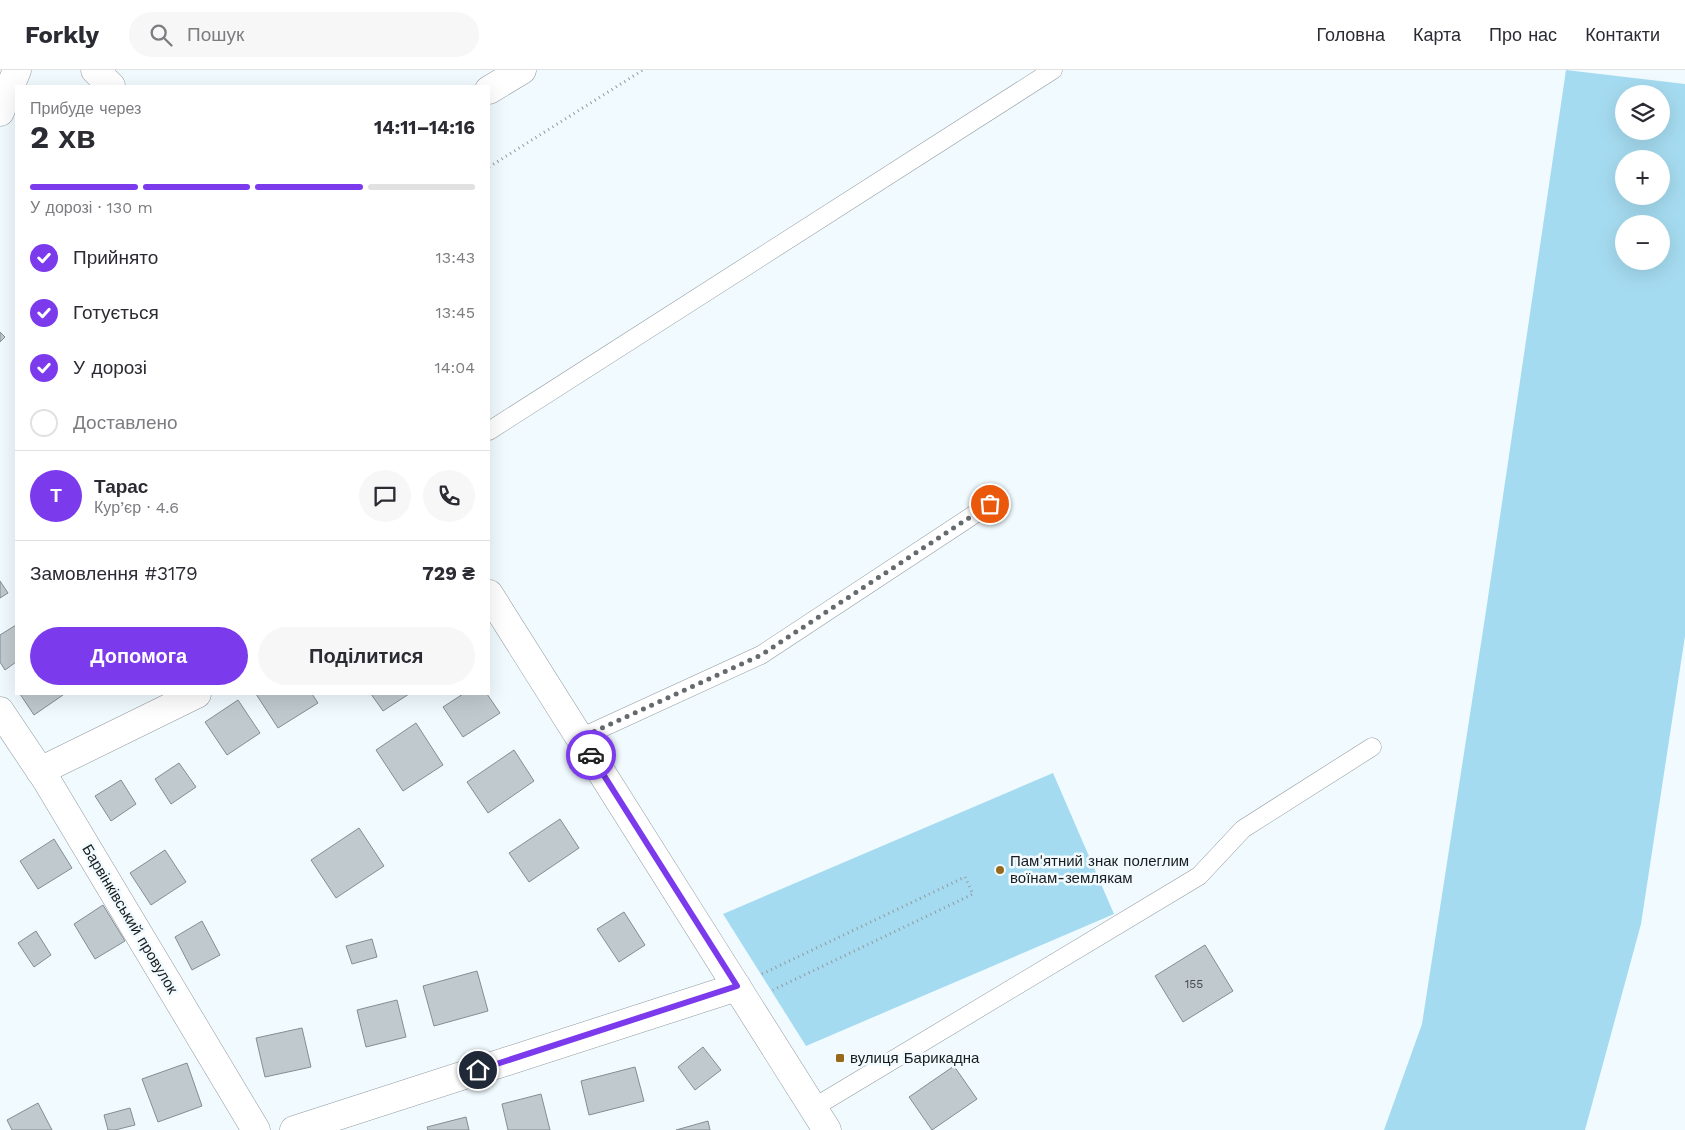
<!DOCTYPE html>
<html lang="uk">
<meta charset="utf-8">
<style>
body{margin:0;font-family:"Work Sans",sans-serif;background:#f7f7f7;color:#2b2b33;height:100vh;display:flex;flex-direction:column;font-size:19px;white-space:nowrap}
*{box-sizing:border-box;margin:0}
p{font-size:16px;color:#7c7c81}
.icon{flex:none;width:28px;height:28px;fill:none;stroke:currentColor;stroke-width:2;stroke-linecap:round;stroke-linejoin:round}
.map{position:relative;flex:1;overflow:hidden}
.drawer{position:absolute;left:15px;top:15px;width:475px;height:610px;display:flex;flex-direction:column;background:#fff;border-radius:0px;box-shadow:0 5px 20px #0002}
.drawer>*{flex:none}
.fabs{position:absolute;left:1615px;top:15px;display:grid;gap:10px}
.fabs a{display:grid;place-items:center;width:55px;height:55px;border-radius:50%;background:#fff;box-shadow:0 5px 20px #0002;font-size:25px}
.pin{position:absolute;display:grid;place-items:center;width:42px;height:42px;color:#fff;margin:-21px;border:2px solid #fff;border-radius:50%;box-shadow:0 1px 5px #0007}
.courier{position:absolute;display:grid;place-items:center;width:50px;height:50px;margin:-25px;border:4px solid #7c3aed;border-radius:50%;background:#fff;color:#222;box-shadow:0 1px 6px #0007}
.overview em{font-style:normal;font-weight:700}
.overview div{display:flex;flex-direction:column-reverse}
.overview{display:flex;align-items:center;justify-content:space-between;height:85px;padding:0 15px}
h1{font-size:32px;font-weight:700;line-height:38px}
.bar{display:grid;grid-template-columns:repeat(4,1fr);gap:8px 5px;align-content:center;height:60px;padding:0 15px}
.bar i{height:6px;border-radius:4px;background:#e1e1e2}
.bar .selected{background:#7c3aed}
.bar p{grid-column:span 4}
.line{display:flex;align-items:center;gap:12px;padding:0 15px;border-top:1px solid #e1e1e2}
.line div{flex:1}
.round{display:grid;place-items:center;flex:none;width:52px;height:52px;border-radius:26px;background:#f7f7f7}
ol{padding:0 15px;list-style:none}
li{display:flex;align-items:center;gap:15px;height:55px}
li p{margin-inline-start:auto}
li .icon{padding:5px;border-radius:50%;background:#7c3aed;color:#fff;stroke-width:4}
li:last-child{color:#7c7c81}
li i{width:28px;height:28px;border:2px solid #e1e1e2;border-radius:50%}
.primary-button{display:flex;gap:10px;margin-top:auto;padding:10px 15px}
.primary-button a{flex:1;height:58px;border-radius:30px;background:#7c3aed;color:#fff;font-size:20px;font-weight:700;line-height:58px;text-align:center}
.primary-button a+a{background:#f7f7f7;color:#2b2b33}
header{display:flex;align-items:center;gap:30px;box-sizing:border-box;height:70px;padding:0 25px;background:#fff;border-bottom:1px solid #e1e1e2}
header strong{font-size:24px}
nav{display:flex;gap:28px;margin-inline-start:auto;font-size:18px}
.search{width:350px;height:45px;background:#f7f7f7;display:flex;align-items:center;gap:12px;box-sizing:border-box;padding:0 18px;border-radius:28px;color:#7c7c81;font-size:19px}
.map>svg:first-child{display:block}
.green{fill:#a5dbf0;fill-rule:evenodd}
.building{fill:#c0cace;stroke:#848d91}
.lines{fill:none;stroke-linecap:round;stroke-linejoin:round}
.lane-casing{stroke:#90999d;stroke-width:19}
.street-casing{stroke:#90999d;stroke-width:29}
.secondary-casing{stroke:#90999d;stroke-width:29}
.path{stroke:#92999c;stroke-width:3;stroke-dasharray:1 4;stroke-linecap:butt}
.lane{stroke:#fff;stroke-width:18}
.street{stroke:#fff;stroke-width:28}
.secondary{stroke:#fff;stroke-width:28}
.done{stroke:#656a6d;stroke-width:5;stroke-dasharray:0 9}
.route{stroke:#7c3aed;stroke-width:6}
.poi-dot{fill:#99691b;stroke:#f1fbff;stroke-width:2}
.labels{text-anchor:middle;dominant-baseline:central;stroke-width:5;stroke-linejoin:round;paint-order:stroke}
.number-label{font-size:12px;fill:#43484a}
.poi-label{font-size:15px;fill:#191c1e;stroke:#f1fbff;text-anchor:start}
.street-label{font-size:15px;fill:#191c1e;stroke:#f1fbff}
</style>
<header>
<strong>Forkly</strong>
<div class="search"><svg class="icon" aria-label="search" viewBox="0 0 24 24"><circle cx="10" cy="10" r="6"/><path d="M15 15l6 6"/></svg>Пошук</div>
<nav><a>Головна</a><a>Карта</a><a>Про нас</a><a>Контакти</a></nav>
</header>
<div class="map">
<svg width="1685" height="1060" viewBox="0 0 1685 1060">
<rect width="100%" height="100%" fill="#f1fbff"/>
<path class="green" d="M1566,0L1685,14V566L1641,854L1585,1060H1384L1422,954L1486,541ZM1624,24H1661V61H1624ZM1624,89H1661V126H1624ZM1624,154H1661V191H1624Z
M1053,703L1114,844L806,976L723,844Z"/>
<path class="building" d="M0,262L5,267L0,272Z
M0,511L8,523L0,528Z
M16,555V592L5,600L0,592V565Z
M20,624H62L63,625L34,645Z
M256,624H312L318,633L278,658Z
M371,624H409L383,641Z
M463,624H487L500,643L463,667L443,637Z
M238,630L260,663L227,685L205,652Z
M416,653L443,695L403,721L376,680Z
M514,680L534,711L488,743L467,712Z
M179,693L196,717L171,734L155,709Z
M121,710L136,734L111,751L95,726Z
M560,749L579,778L529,812L509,783Z
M359,758L384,796L336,828L311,790Z
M54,769L72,798L38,819L20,791Z
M165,780L186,812L151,835L130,803Z
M103,835L125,871L95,889L74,854Z
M624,842L645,875L619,892L597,859Z
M202,851L220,885L192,900L175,867Z
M36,861L51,885L34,897L18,873Z
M372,869L377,887L352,894L346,876Z
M1205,875L1233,921L1183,952L1155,906Z
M477,901L488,941L434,956L423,916Z
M397,930L406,967L366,977L357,940Z
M302,958L311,997L265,1007L256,968Z
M703,977L721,1000L695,1020L678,997Z
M187,993L202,1036L158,1052L142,1009Z
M954,996L977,1029L932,1060L909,1027Z
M635,997L644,1031L589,1045L581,1011Z
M541,1024L550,1060H508L502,1034Z
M38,1033L52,1060H12L7,1050Z
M130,1038L135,1055L115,1060H108L104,1045Z
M466,1047L469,1060H428L427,1057Z
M708,1051L710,1060H676Z"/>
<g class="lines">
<defs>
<path id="lane" d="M489,361L1053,0
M580,668L761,585L990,434
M813,1038L1199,806L1243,759L1372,677"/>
<path id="street" d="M489,20L522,0
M0,42L17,0
M0,641L47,711L256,1060
M40,701L197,624
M294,1060L737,917"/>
<path id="secondary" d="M95,0L111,16
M489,524L827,1060"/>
</defs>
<use href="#lane" class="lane-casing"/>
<use href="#street" class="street-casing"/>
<use href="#secondary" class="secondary-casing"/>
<path class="path" d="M489,97L643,0
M762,904L965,807L973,824L773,920"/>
<use href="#lane" class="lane"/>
<use href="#street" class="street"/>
<use href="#secondary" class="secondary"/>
</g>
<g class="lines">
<path class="done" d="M591,685L580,668L761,585L990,434"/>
<path class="route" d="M478,1000L737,916L591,685"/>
</g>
<g class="poi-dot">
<circle cx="1000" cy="800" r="5"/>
<rect x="835" y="983" width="10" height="10" rx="2.5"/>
</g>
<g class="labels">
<g class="number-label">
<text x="1194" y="914">155</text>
</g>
<g class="poi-label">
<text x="1010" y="791">Пам'ятний знак полеглим<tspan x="1010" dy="17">воїнам-землякам</tspan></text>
<text x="850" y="988">вулиця Барикадна</text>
</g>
<g class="street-label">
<text transform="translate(130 849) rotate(59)">Барвінківський провулок</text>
</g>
</g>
</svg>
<div class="fabs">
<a><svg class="icon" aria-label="layers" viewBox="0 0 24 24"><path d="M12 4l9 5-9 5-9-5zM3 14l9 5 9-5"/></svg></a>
<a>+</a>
<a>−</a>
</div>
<div class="pin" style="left:990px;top:434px;background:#ea580c"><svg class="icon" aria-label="bag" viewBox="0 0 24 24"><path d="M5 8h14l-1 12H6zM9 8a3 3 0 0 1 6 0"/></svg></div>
<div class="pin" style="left:478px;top:1000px;background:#1f2937"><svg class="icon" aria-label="home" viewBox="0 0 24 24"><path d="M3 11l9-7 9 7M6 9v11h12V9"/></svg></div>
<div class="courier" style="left:591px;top:685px"><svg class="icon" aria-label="car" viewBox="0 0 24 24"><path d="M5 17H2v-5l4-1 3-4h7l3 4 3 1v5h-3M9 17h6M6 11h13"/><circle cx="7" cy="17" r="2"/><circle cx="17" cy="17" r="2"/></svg></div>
<section class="drawer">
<div class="overview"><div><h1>2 хв</h1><p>Прибуде через</p></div><em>14:11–14:16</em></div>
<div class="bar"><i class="selected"></i><i class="selected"></i><i class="selected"></i><i></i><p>У дорозі · 130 m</p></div>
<ol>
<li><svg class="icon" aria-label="check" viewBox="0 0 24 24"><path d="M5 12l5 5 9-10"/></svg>Прийнято<p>13:43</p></li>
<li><svg class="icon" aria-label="check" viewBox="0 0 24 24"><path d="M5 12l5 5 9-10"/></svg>Готується<p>13:45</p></li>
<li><svg class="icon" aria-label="check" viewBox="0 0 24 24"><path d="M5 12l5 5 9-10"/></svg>У дорозі<p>14:04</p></li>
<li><i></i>Доставлено</li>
</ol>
<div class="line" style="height:90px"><b class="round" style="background:#7c3aed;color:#fff">Т</b><div><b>Тарас</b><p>Кур’єр · 4.6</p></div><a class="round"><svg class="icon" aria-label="chat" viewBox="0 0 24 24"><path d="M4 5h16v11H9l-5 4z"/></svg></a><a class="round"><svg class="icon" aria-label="phone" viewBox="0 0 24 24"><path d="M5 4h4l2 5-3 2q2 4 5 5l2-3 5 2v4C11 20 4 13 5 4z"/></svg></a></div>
<div class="line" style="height:65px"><div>Замовлення #3179</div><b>729 ₴</b></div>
<div class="primary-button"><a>Допомога</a><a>Поділитися</a></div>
</section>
</div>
